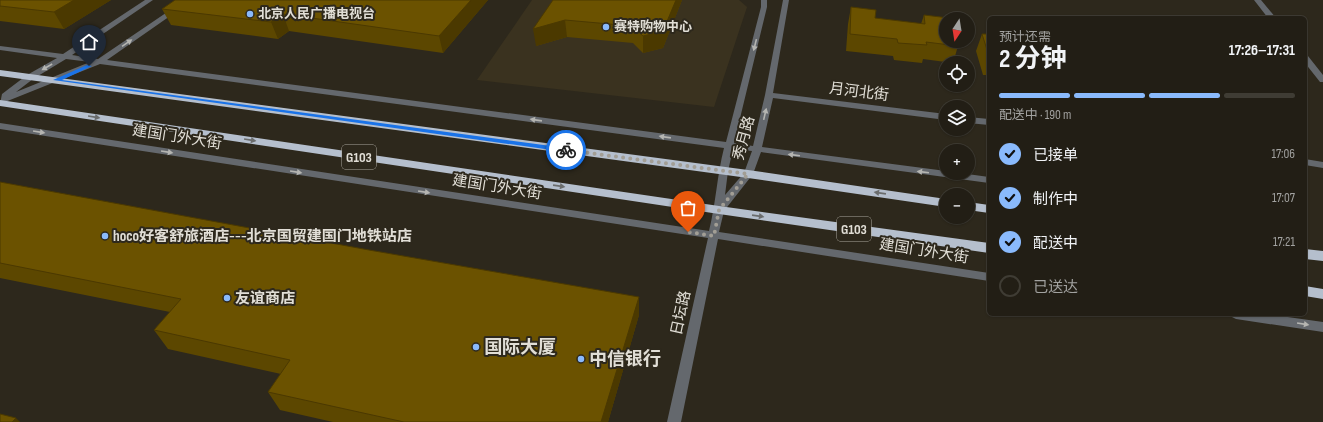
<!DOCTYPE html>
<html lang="zh">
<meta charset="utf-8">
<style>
body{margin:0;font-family:"Sofia Sans Condensed","Noto Sans SC",sans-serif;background:#2a271e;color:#f1f3f6;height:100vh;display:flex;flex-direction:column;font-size:15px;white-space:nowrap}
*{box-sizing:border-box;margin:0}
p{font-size:13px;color:#a2a2a0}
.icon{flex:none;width:22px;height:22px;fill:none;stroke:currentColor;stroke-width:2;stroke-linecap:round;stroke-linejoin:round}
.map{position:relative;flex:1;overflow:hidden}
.side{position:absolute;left:987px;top:16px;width:320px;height:300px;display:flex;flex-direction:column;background:#221e15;border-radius:6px;box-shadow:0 1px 3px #0004,0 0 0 1px #3f3c34}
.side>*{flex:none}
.needle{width:26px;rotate:192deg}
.fabs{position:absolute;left:939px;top:12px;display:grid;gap:8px}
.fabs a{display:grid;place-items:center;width:36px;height:36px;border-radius:50%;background:#221e15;box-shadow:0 1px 3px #0004,0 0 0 1px #3f3c34;font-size:20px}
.pin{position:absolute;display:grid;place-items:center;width:34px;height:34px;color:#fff;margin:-41px -17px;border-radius:50% 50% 50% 0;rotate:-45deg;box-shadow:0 0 4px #0007}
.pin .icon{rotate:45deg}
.courier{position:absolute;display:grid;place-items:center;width:40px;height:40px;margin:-20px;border:3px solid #1a73e8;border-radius:50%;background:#fff;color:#222;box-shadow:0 1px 5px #0007}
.overview em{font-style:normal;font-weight:700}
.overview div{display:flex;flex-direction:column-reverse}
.overview{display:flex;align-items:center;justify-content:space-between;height:68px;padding:0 12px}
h1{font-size:26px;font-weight:700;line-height:30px}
.bar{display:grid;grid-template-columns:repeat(4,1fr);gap:6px 4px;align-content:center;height:48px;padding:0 12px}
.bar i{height:5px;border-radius:3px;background:#3f3c34}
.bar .selected{background:#8abafc}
.bar p{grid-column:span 4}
ol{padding:0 12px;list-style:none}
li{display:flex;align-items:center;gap:12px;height:44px}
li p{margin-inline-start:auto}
li .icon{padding:4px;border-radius:50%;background:#8abafc;color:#111;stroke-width:4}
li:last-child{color:#a2a2a0}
li i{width:22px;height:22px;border:2px solid #3f3c34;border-radius:50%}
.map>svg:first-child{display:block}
.built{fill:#3a321f}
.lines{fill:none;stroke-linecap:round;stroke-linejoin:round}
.minor{fill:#64686d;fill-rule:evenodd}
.highway{fill:#b5bfcd;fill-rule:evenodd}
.wall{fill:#5c4700}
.shaded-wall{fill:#4b3900}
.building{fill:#6b5200;stroke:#4b3900}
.oneway{fill:#b5b5b1}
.oneway2{fill:#6a6c6c}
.route{fill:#1a73e8}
.done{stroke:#a29e95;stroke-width:4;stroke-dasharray:0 7.2}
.poi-dot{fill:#8abafc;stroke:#2d281c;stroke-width:1.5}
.labels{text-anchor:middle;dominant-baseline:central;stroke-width:4;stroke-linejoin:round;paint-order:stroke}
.far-poi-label{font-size:13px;font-weight:bold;fill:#e1ded6;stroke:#2d281c;text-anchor:start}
.shield{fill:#2d281c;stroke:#aba79e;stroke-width:1}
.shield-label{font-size:14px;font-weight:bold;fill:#e1ded6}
.street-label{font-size:15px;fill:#e1ded6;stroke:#2d281c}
.poi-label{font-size:15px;font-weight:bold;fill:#e1ded6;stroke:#2d281c;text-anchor:start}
.near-poi-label{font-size:18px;font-weight:bold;fill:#e1ded6;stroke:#2d281c;text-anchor:start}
</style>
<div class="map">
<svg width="1323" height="422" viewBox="0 0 1323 422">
<rect width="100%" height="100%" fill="#2d281c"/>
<path class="built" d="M532,0H739L747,7L714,107L477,80Z"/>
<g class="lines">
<path class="minor" d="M145,0H153L72,55L98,59L185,0H193L107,60L726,142L761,7V0H767V7L734,143L753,146L765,95L783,0H789L773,93L946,114V120L773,98L762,147L946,171V173H960L989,177V183L761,152L753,174L724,211L719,232L989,273V281L718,239L681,422H667L708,238L0,129V123L709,231C716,203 717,175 724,148L100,64L0,104L2,94L27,75L57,58L0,50V46L63,54ZM66,59L90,62L16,92L33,79ZM733,149L752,151L744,173L725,195L728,171Z
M1254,0H1261L1276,18H1268Z
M1305,56H1308L1323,75V82H1320L1305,63Z
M968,117L989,119V125L968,123Z
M1305,159L1323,162V168L1305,165Z
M1230,314H1267L1323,322V332L1236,319L1232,317Z"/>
<path class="highway" d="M0,70L748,170L946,199V207L748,178L0,76Z
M0,100L719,206L989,243V253L719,214L0,106Z
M968,202L989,205V213L968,210Z
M1305,249L1323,251V261L1305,259Z
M1305,286L1323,289V299L1305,296Z"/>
</g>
<path class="wall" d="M0,0H111L64,29L0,21Z
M488,0L443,53L289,31L278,39L171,25L162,9Z
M553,0H682L663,48L643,53L633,43L567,37L536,46Z
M851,7L875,18L921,24L924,15L958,46L953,63L923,59L922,63L894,60L893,56L846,51L848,24Z
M982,34H989V75H983L976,51Z
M0,182L639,315L608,422H333L280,410L268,392L281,374L168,349L154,330L170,312L0,278Z"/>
<path class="shaded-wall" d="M74,0H111L64,29L54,12Z
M471,0H488L443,53L439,36Z
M676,0H682L663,48L643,53V36Z
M283,14L289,31L278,39L271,22Z
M565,20L567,37L536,46L533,29Z
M639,297V315L608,422H601Z
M16,418L20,422H12Z"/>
<path class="building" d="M0,0H74L54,12L0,6Z
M175,0H471L439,36L283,14L271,22L162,9Z
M553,0H676L663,31L643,36L632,26L565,20L533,29Z
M851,7L876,10L875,18L925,24L924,15L949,18L950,19H946V41H957L958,46L926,42L927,45L898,43L897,39L850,34Z
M982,34H989V56Z
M0,182L369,250L639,297L601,422H404L268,392L290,360L154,330L181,299L0,263Z
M0,414L16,418L12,422H0Z"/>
<defs><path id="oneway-solid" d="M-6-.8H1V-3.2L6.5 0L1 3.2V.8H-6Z"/></defs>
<g class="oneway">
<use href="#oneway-solid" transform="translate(127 43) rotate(-34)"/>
<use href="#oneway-solid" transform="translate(755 45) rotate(104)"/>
<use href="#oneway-solid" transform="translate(47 67) rotate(150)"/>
<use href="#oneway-solid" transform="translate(765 114) rotate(-77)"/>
<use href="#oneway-solid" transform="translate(536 120) rotate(-172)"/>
<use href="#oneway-solid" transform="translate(39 132) rotate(9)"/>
<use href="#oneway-solid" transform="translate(665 137) rotate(-172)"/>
<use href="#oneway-solid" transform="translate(167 152) rotate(9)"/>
<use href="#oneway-solid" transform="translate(794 155) rotate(-173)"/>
<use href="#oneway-solid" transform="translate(296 172) rotate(9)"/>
<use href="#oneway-solid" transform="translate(923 172) rotate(-173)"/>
<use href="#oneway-solid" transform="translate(424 192) rotate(9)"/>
<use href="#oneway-solid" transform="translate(1303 324) rotate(9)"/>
</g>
<g class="oneway2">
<use href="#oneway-solid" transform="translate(94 117) rotate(9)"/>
<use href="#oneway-solid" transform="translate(250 140) rotate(9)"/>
<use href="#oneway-solid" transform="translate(559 186) rotate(8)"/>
<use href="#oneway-solid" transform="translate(880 193) rotate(-172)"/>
<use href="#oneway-solid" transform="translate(758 216) rotate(8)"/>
</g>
<path class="route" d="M87,65L92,66L62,80L566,148L569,150L566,152L53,80Z"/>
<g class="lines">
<path class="done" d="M566,150L748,174L719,210L714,236L688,232"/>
</g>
<g class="poi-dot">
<circle cx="250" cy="14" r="4"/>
<circle cx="606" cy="27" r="4"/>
<circle cx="105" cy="236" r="4"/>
<circle cx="227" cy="298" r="4"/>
<circle cx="476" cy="347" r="4"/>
<circle cx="581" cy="359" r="4"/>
</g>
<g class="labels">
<g class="far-poi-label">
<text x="258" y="14">北京人民广播电视台</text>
<text x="614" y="27">赛特购物中心</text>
</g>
<g class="shield">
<rect x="342" y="145" width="34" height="24" rx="3"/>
<rect x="837" y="217" width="34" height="24" rx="3"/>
</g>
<g class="shield-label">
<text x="359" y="157">G103</text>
<text x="854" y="229">G103</text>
</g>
<g class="street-label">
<text transform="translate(859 92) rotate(7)">月河北街</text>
<text transform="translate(177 137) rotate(9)">建国门外大街</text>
<text transform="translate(744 138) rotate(-75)">秀月路</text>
<text transform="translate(497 187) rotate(9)">建国门外大街</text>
<text transform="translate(924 251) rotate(9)">建国门外大街</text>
<text transform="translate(681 313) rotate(-78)">日坛路</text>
</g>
<g class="poi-label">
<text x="113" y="236">hoco好客舒旅酒店---北京国贸建国门地铁站店</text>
<text x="235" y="298">友谊商店</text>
</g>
<g class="near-poi-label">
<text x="484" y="347">国际大厦</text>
<text x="589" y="359">中信银行</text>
</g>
</g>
</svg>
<div class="fabs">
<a><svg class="needle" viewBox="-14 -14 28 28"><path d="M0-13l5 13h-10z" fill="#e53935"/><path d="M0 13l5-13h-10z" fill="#a2a2a0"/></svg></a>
<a><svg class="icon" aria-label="locate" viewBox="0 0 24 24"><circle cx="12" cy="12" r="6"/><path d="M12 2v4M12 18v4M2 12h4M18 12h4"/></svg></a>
<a><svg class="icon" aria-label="layers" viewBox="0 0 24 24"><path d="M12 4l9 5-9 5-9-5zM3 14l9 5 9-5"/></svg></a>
<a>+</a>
<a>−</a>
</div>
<div class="pin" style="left:688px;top:232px;background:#ea580c"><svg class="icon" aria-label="bag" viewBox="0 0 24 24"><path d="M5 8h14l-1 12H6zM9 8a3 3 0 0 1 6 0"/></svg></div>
<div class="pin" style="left:89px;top:66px;background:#1f2937"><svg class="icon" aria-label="home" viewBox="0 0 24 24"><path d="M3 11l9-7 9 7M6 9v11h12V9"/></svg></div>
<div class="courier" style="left:566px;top:150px"><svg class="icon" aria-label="bike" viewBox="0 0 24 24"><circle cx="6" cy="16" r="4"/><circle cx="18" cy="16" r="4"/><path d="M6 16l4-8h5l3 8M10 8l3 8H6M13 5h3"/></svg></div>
<section class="side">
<div class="overview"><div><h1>2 分钟</h1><p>预计还需</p></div><em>17:26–17:31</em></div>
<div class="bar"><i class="selected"></i><i class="selected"></i><i class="selected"></i><i></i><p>配送中 · 190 m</p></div>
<ol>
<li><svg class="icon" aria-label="check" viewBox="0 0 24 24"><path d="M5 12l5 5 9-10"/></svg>已接单<p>17:06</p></li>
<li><svg class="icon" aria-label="check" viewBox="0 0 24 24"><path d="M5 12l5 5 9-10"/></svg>制作中<p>17:07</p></li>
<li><svg class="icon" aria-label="check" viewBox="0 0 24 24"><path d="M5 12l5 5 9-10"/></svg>配送中<p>17:21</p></li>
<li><i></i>已送达</li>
</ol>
</section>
</div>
